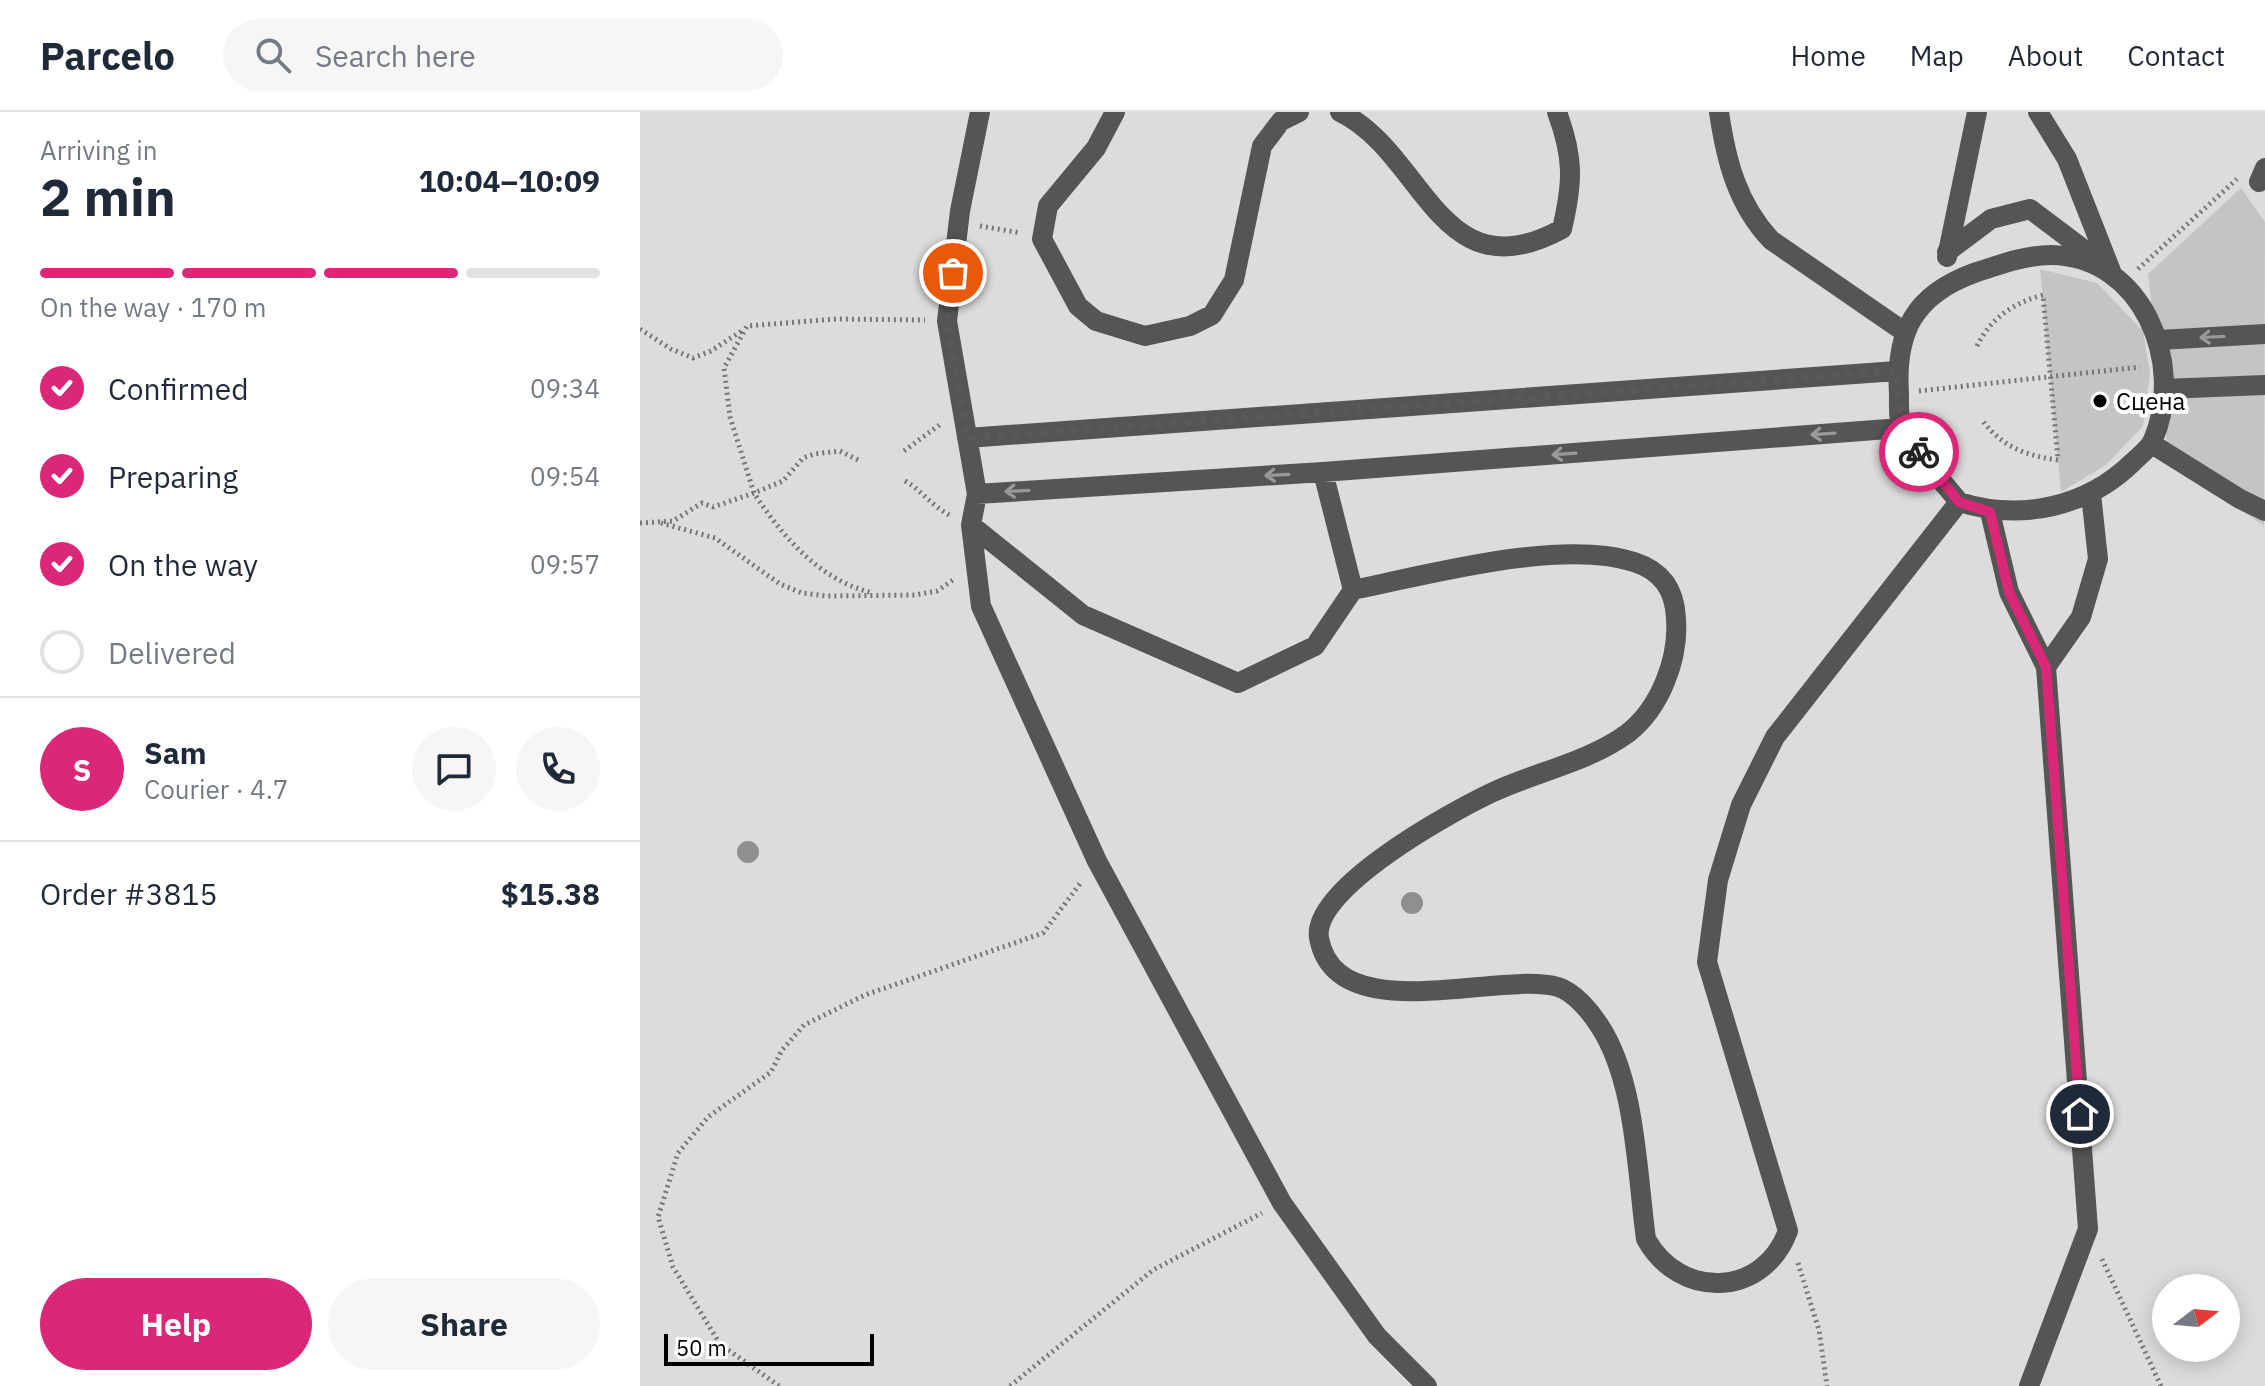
<!DOCTYPE html>
<meta charset="utf-8">
<style>
body{margin:0;font-family:"IBM Plex Sans",sans-serif;background:#f6f6f7;color:#1f2937;height:100vh;display:flex;flex-direction:column;font-size:30px;white-space:nowrap}
*{box-sizing:border-box;margin:0}
p{font-size:26px;color:#747a83}
.icon{flex:none;width:44px;height:44px;fill:none;stroke:currentColor;stroke-width:2;stroke-linecap:round;stroke-linejoin:round}
.map{position:relative;flex:1;overflow:hidden}
.drawer{display:flex;flex-direction:column;background:#fff;width:640px}
.drawer>*{flex:none}
.needle{width:52px;rotate:74deg}
.controls{position:absolute;left:1512px;top:1162px;display:grid;gap:16px}
.controls a{display:grid;place-items:center;width:88px;height:88px;border-radius:50%;background:#fff;box-shadow:0 4px 20px #0003;font-size:40px}
.scale{position:absolute;left:24px;bottom:20px;width:210px;box-sizing:border-box;padding-left:8px;border:4px solid #000;border-top:0;font-size:22px;line-height:28px;white-space:nowrap;color:#000;-webkit-text-stroke:6px #fff;paint-order:stroke}
.pin{position:absolute;display:grid;place-items:center;width:68px;height:68px;color:#fff;margin:-34px;border:4px solid #fff;border-radius:50%;box-shadow:0 2px 8px #0007}
.courier{position:absolute;display:grid;place-items:center;width:80px;height:80px;margin:-40px;border:6px solid #db2777;border-radius:50%;background:#fff;color:#222;box-shadow:0 2px 10px #0007}
.headline em{font-style:normal;font-weight:700}
.headline div{display:flex;flex-direction:column-reverse}
.headline{display:flex;align-items:center;justify-content:space-between;height:136px;padding:0 40px}
h1{font-size:52px;font-weight:700;line-height:60px}
.bar{display:grid;grid-template-columns:repeat(4,1fr);gap:12px 8px;align-content:center;height:96px;padding:0 40px}
.bar i{height:10px;border-radius:6px;background:#e0e1e3}
.bar .current{background:#db2777}
.bar p{grid-column:span 4}
.line{display:flex;align-items:center;gap:20px;padding:0 40px;border-top:2px solid #e0e1e3}
.line div{flex:1}
.round{display:grid;place-items:center;flex:none;width:84px;height:84px;border-radius:42px;background:#f6f6f7}
ol{padding:0 40px;list-style:none}
li{display:flex;align-items:center;gap:24px;height:88px}
li p{margin-inline-start:auto}
li .icon{padding:8px;border-radius:50%;background:#db2777;color:#fff;stroke-width:4}
li:last-child{color:#747a83}
li i{width:44px;height:44px;border:4px solid #e0e1e3;border-radius:50%}
.button{display:flex;gap:16px;margin-top:auto;padding:16px 40px}
.button a{flex:1;height:92px;border-radius:48px;background:#db2777;color:#fff;font-size:32px;font-weight:700;line-height:92px;text-align:center}
.button a+a{background:#f6f6f7;color:#1f2937}
header{display:flex;align-items:center;gap:48px;box-sizing:border-box;height:112px;padding:0 40px;background:#fff;border-bottom:2px solid #e0e1e3}
header strong{font-size:38px}
nav{display:flex;gap:44px;margin-inline-start:auto;font-size:28px}
.search{width:560px;height:72px;background:#f6f6f7;display:flex;align-items:center;gap:20px;box-sizing:border-box;padding:0 28px;border-radius:44px;color:#747a83;font-size:30px}
main{display:flex;flex:1;min-height:0}
.map>svg:first-child{display:block}
.green{fill:#dcdcdc;fill-rule:evenodd}
.building{fill:#c4c4c4}
.lines{fill:none;stroke-linecap:round;stroke-linejoin:round}
.path{stroke:#777;stroke-width:5;stroke-dasharray:2 4;stroke-linecap:butt}
.minor{stroke:#555;stroke-width:20}
.tree{fill:#8f8f8f}
.oneway{stroke:#999}
.done{stroke:#595959;stroke-width:8;stroke-dasharray:0 14.4}
.route{stroke:#db2777;stroke-width:10}
.poi-dot{fill:#000;stroke:#fff;stroke-width:3}
.labels{text-anchor:middle;dominant-baseline:central;stroke-width:8;stroke-linejoin:round;paint-order:stroke}
.poi-label{font-size:24px;fill:#000;stroke:#fff;text-anchor:start}
</style>
<header>
<strong>Parcelo</strong>
<div class="search"><svg class="icon" aria-label="search" viewBox="0 0 24 24"><circle cx="10" cy="10" r="6"/><path d="M15 15l6 6"/></svg>Search here</div>
<nav><a>Home</a><a>Map</a><a>About</a><a>Contact</a></nav>
</header>
<main>
<section class="drawer">
<div class="headline"><div><h1>2 min</h1><p>Arriving in</p></div><em>10:04–10:09</em></div>
<div class="bar"><i class="current"></i><i class="current"></i><i class="current"></i><i></i><p>On the way · 170 m</p></div>
<ol>
<li><svg class="icon" aria-label="check" viewBox="0 0 24 24"><path d="M5 12l5 5 9-10"/></svg>Confirmed<p>09:34</p></li>
<li><svg class="icon" aria-label="check" viewBox="0 0 24 24"><path d="M5 12l5 5 9-10"/></svg>Preparing<p>09:54</p></li>
<li><svg class="icon" aria-label="check" viewBox="0 0 24 24"><path d="M5 12l5 5 9-10"/></svg>On the way<p>09:57</p></li>
<li><i></i>Delivered</li>
</ol>
<div class="line" style="height:144px"><b class="round" style="background:#db2777;color:#fff">S</b><div><b>Sam</b><p>Courier · 4.7</p></div><a class="round"><svg class="icon" aria-label="chat" viewBox="0 0 24 24"><path d="M4 5h16v11H9l-5 4z"/></svg></a><a class="round"><svg class="icon" aria-label="phone" viewBox="0 0 24 24"><path d="M5 4h4l2 5-3 2q2 4 5 5l2-3 5 2v4C11 20 4 13 5 4z"/></svg></a></div>
<div class="line" style="height:104px"><div>Order #3815</div><b>$15.38</b></div>
<div class="button"><a>Help</a><a>Share</a></div>
</section>
<div class="map">
<svg width="1625" height="1274" viewBox="0 0 1625 1274">
<rect width="100%" height="100%" fill="#fff"/>
<path class="green" d="M0,0H1625V1274H0ZM1526,1176H1586V1236H1526Z"/>
<path class="building" d="M1601,76L1625,110L1624,414L1529,349L1508,162Z
M1400,157L1457,171L1503,219L1510,261L1503,314L1466,353L1421,380Z"/>
<g class="lines">
<path class="path" d="M340,114L381,121
M1498,157L1597,67
M0,217L31,237L53,246L71,239L103,218
M1337,234C1351,206 1373,191 1403,183L1418,348C1387,344 1362,335 1343,309
M1279,279L1500,255
M264,339L302,311
M218,348L200,339L174,342L163,346L143,369L114,381L90,305L84,256L107,214L196,207L285,208
M265,369C283,379 290,393 311,404
M0,411L33,409L62,391L73,395L114,381C142,424 180,469 233,481
M21,411L75,426L140,472L162,481L187,484L275,483L297,479L316,466
M1462,1147L1521,1274
M1158,1151L1179,1218L1187,1274
M139,1274L80,1232L33,1155L18,1105L38,1041L68,1005L131,960L142,938L164,913L225,883L403,821L442,769
M370,1274L513,1158L622,1101"/>
<path class="minor" d="M340,0L320,99L307,209L337,382L331,413L341,494L457,749L642,1091L737,1224L787,1274
M475,0L456,36L408,94L402,127L438,194L456,209L505,224L550,214L572,203L594,168L622,34L641,9L659,0
M700,0C785,41 799,184 922,117C933,70 934,46 917,0
M1079,0C1086,48 1097,92 1131,128L1263,219
M1398,0L1427,47L1471,159
M1619,70L1625,56
M1307,140L1351,107L1390,97L1459,149
M1307,145L1337,0
M1519,228L1625,222
M1524,277L1625,273
M327,326L1257,259
M1512,332L1600,387L1625,399
M683,360L713,478
M337,382L683,360L1261,316
M1350,400L1369,480L1406,555L1448,1117L1389,1274
M331,413L443,503L598,571L675,534L713,478C787,463 922,426 994,450C1022,459 1035,478 1036,507C1039,547 1020,596 988,621C949,650 895,660 851,681C811,700 671,777 679,826C696,919 859,858 918,875C934,880 950,899 959,913C996,968 997,1062 1006,1127C1040,1188 1123,1186 1148,1119L1067,850L1078,768L1101,693L1135,625L1319,390C1380,409 1446,396 1493,350C1499,344 1509,337 1513,328C1546,251 1502,144 1411,143C1385,143 1359,153 1334,161C1274,183 1255,220 1259,282C1259,293 1258,309 1263,318C1277,344 1301,367 1319,390
M1406,555L1441,505L1458,447L1451,382"/>
</g>
<g class="tree">
<circle cx="108" cy="740" r="11"/>
<circle cx="772" cy="791" r="11"/>
</g>
<defs><path id="oneway-shaft" d="M-6 0H5M1.5-3L5.5 0L1.5 3" fill="none" stroke-width="1.6" stroke-linecap="round" stroke-linejoin="round" transform="scale(2)"/></defs>
<g class="oneway">
<use href="#oneway-shaft" transform="translate(1572 225) rotate(177)"/>
<use href="#oneway-shaft" transform="translate(1183 322) rotate(176)"/>
<use href="#oneway-shaft" transform="translate(924 342) rotate(176)"/>
<use href="#oneway-shaft" transform="translate(637 363) rotate(177)"/>
<use href="#oneway-shaft" transform="translate(377 379) rotate(177)"/>
</g>
<g class="lines">
<path class="done" d="M313,161L307,209L327,326L1257,259L1261,316L1279,340"/>
<path class="route" d="M1279,340L1319,390L1350,400L1369,480L1406,555L1440,1002"/>
</g>
<circle class="poi-dot" cx="1460" cy="289" r="8"/>
<g class="labels">
<g class="poi-label">
<text x="1476" y="289">Сцена</text>
</g>
</g>
</svg>
<div class="controls">
<a><svg class="needle" viewBox="-14 -14 28 28"><path d="M0-13l5 13h-10z" fill="#e53935"/><path d="M0 13l5-13h-10z" fill="#747a83"/></svg></a>
</div>
<div class="scale">50 m</div>
<div class="pin" style="left:313px;top:161px;background:#ea580c"><svg class="icon" aria-label="bag" viewBox="0 0 24 24"><path d="M5 8h14l-1 12H6zM9 8a3 3 0 0 1 6 0"/></svg></div>
<div class="pin" style="left:1440px;top:1002px;background:#1f2937"><svg class="icon" aria-label="home" viewBox="0 0 24 24"><path d="M3 11l9-7 9 7M6 9v11h12V9"/></svg></div>
<div class="courier" style="left:1279px;top:340px"><svg class="icon" aria-label="bike" viewBox="0 0 24 24"><circle cx="6" cy="16" r="4"/><circle cx="18" cy="16" r="4"/><path d="M6 16l4-8h5l3 8M10 8l3 8H6M13 5h3"/></svg></div>
</div>
</main>
